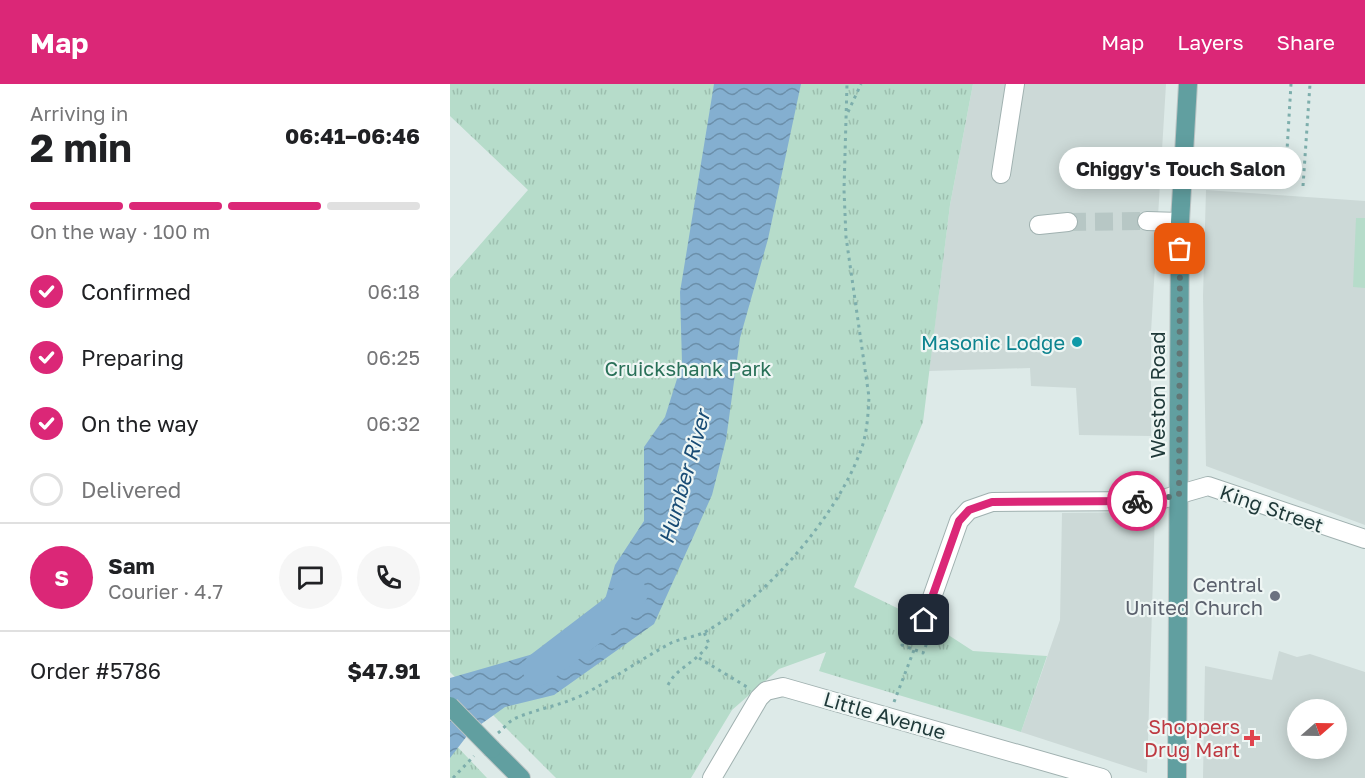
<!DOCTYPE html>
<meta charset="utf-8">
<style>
body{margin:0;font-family:"Golos Text",sans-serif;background:#f6f6f6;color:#202124;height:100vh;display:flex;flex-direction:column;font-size:22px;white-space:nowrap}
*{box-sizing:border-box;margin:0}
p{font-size:20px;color:#757577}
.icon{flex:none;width:33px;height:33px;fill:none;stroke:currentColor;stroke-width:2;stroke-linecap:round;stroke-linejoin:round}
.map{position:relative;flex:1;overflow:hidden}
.panel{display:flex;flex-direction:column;background:#fff;width:450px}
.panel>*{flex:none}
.needle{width:39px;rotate:70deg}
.tools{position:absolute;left:837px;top:615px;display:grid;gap:12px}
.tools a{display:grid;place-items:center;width:60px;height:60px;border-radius:50%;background:#fff;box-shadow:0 3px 15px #0003;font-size:30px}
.pin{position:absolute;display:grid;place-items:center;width:51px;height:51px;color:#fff;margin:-26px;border-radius:12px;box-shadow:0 3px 9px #0006}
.courier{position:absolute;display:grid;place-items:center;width:60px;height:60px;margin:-30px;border:4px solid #db2777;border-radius:50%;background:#fff;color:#222;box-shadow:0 2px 8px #0007}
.bubble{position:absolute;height:42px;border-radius:21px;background:#fff;box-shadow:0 3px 15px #0003;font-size:20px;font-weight:700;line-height:42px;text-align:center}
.head em{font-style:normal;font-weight:700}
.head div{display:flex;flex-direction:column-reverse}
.head{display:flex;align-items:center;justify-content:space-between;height:102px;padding:0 30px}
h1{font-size:39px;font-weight:700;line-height:45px}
.bar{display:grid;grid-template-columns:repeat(4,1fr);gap:9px 6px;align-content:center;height:72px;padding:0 30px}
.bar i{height:8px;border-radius:4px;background:#e0e0e0}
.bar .selected{background:#db2777}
.bar p{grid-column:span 4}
.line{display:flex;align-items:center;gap:15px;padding:0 30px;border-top:2px solid #e0e0e0}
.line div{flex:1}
.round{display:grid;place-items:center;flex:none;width:63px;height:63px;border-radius:32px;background:#f6f6f6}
ol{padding:0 30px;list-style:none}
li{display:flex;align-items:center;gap:18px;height:66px}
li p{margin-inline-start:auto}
li .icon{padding:6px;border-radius:50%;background:#db2777;color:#fff;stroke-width:4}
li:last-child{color:#757577}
li i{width:33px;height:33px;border:3px solid #e0e0e0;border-radius:50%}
header{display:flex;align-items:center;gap:36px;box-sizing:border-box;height:84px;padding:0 30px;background:#db2777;color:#fff}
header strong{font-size:28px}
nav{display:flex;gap:33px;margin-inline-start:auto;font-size:21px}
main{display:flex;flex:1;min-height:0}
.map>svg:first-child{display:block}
.built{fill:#ccd9d7;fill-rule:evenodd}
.green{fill:#b6dcca}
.park{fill:url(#park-tufts)}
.water{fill:url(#water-waves)}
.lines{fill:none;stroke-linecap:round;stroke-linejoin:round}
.river{stroke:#84afd0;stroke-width:33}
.minor-tunnel{stroke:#b7c7c5;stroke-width:18;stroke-dasharray:18 9;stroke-linecap:butt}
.minor-casing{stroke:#a0b1b0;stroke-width:20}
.major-casing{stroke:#bcc4c4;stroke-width:20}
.path{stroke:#7daeac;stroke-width:3;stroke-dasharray:3 4.5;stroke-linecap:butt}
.minor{stroke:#fff;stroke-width:18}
.major{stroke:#619fa0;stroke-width:18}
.major-bridge-casing{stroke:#bcc4c4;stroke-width:20;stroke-linecap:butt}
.major-bridge{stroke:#619fa0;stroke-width:18}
.done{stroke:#627776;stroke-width:6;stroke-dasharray:0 10.8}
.route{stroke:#db2777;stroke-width:8}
.culture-dot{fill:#0f9aa8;stroke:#eef6f4;stroke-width:2}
.worship-dot{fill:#6b7280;stroke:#eef6f4;stroke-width:2}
.health-dot{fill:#e0444e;stroke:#eef6f4;stroke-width:2}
.labels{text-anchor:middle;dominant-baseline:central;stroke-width:4.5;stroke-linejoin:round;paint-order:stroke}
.culture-label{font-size:20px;fill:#0d838f;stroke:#eef6f4;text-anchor:end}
.park-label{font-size:20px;fill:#297058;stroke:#eef6f4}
.street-label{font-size:20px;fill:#1f3939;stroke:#eef6f4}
.worship-label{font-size:20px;fill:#5b616d;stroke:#eef6f4;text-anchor:end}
.health-label{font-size:20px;fill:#be3a42;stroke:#eef6f4;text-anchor:end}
.water-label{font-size:21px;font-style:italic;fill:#194c75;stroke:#eef6f4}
</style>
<header>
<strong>Map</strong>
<nav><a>Map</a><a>Layers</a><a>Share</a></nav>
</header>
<main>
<section class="panel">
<div class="head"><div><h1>2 min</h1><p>Arriving in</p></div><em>06:41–06:46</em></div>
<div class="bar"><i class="selected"></i><i class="selected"></i><i class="selected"></i><i></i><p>On the way · 100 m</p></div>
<ol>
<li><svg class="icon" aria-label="check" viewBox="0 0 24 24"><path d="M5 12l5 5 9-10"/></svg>Confirmed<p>06:18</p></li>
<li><svg class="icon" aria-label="check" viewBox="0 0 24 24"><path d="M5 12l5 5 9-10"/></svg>Preparing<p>06:25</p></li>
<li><svg class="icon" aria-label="check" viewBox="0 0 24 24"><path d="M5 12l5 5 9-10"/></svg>On the way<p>06:32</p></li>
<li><i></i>Delivered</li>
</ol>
<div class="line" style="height:108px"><b class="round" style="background:#db2777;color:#fff">S</b><div><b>Sam</b><p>Courier · 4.7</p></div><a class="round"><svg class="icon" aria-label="chat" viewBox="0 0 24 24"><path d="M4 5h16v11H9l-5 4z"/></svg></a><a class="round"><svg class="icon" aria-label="phone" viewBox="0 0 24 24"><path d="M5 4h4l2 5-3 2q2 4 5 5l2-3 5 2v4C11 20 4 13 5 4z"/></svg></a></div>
<div class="line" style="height:78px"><div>Order #5786</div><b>$47.91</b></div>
</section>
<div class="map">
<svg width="915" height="694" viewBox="0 0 915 694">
<defs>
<pattern id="park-tufts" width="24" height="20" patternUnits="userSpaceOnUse" patternTransform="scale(1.5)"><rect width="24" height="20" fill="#b6dcca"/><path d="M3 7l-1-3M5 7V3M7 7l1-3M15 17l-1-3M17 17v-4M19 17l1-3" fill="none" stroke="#9cbeae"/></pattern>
<pattern id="water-waves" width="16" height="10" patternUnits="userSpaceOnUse" patternTransform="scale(1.5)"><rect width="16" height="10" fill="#84afd0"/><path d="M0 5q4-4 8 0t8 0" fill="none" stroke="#6b8faa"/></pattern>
</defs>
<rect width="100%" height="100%" fill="#ddeae8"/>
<path class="built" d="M523,0H716L701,248V352L629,351L626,304L581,302L580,284L479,287L500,121Z
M756,106L915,117V441L756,382L753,212Z
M705,428L697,689L571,648L610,536L612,429Z
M829,567L847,573L860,570L915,588V694H753L755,582L822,596ZM848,626H886V664H848Z"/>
<path class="green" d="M906,134H915V204L903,203Z"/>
<path class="park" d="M0,0H523L500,121L473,338L404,503L486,543L523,567L597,572L571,648L369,587L376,568L329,585L282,626L241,694H106L0,588V195L78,106L0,32Z
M0,655L37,694H0Z"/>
<path class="water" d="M264,0H351L318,155L290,254L276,356L262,411L204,540L104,611L55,623L20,648L0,674V594L135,555L147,543L165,481L194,437V363L215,333L232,279L230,208Z"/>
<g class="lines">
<path class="river" d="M89,585L165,527L181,510"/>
<path class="minor-tunnel" d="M618,138L697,137"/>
<defs>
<path id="minor" d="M551,90L565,0
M697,137L730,138
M589,141L618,138
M474,536L509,437L519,426L542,418L706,417L758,402L915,455
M262,694L309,614L316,607L333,603L652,694"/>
<path id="major" d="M42,665L71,694
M727,694L730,138L738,0"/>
</defs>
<use href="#minor" class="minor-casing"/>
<use href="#major" class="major-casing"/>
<path class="path" d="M398,28L411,0
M835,100L841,0
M853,102L860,0
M462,532L484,540L473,569L452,561Z
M249,574L297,603
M218,601C227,583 246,579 259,560L254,548
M444,618L464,566
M48,649C54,644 59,637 66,634C89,624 115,621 138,608C166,593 193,574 221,559C232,554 245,553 255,548C316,514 384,435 409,371C417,353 418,332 419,313L396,153L394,106L397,0
M3,694L24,672"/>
<use href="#minor" class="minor"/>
<use href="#major" class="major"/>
<defs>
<path id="major-bridge" d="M0,622L42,665"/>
</defs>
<use href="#major-bridge" class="major-bridge-casing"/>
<use href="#major-bridge" class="major-bridge"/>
</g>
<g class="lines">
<path class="done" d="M687,417H705L729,410L730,165"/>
<path class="route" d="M474,536L509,437L519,426L542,418L687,417"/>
</g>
<circle class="culture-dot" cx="627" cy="258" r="6"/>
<circle class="worship-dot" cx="825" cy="512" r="6"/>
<path class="health-dot" d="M799 645h6v6h6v6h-6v6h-6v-6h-6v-6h6z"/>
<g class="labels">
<g class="culture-label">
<text x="615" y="258">Masonic Lodge</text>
</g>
<g class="park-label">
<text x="238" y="284">Cruickshank Park</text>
</g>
<g class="street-label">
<text transform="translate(707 311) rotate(-90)">Weston Road</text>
<text transform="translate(822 424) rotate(19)">King Street</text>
<text transform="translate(435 631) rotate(16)">Little Avenue</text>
</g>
<g class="worship-label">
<text x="813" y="500">Central<tspan x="813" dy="23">United Church</tspan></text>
</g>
<g class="health-label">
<text x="790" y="642">Shoppers<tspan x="790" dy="23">Drug Mart</tspan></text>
</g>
<g class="water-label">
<text transform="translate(234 393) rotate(-74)">Humber River</text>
</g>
</g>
</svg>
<div class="tools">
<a><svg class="needle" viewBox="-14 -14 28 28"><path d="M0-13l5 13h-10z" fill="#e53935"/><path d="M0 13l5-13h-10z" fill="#757577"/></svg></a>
</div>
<div class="pin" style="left:730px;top:165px;background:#ea580c"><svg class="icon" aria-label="bag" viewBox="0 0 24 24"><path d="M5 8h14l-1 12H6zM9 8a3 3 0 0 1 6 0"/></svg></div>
<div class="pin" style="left:474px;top:536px;background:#1f2937"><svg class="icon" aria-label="home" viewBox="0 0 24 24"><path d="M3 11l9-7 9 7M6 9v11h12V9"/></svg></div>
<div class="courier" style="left:687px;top:417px"><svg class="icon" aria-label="bike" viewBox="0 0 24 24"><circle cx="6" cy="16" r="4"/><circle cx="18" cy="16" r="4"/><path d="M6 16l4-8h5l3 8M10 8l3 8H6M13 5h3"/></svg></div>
<div class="bubble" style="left:609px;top:63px;width:243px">Chiggy's Touch Salon</div>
</div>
</main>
